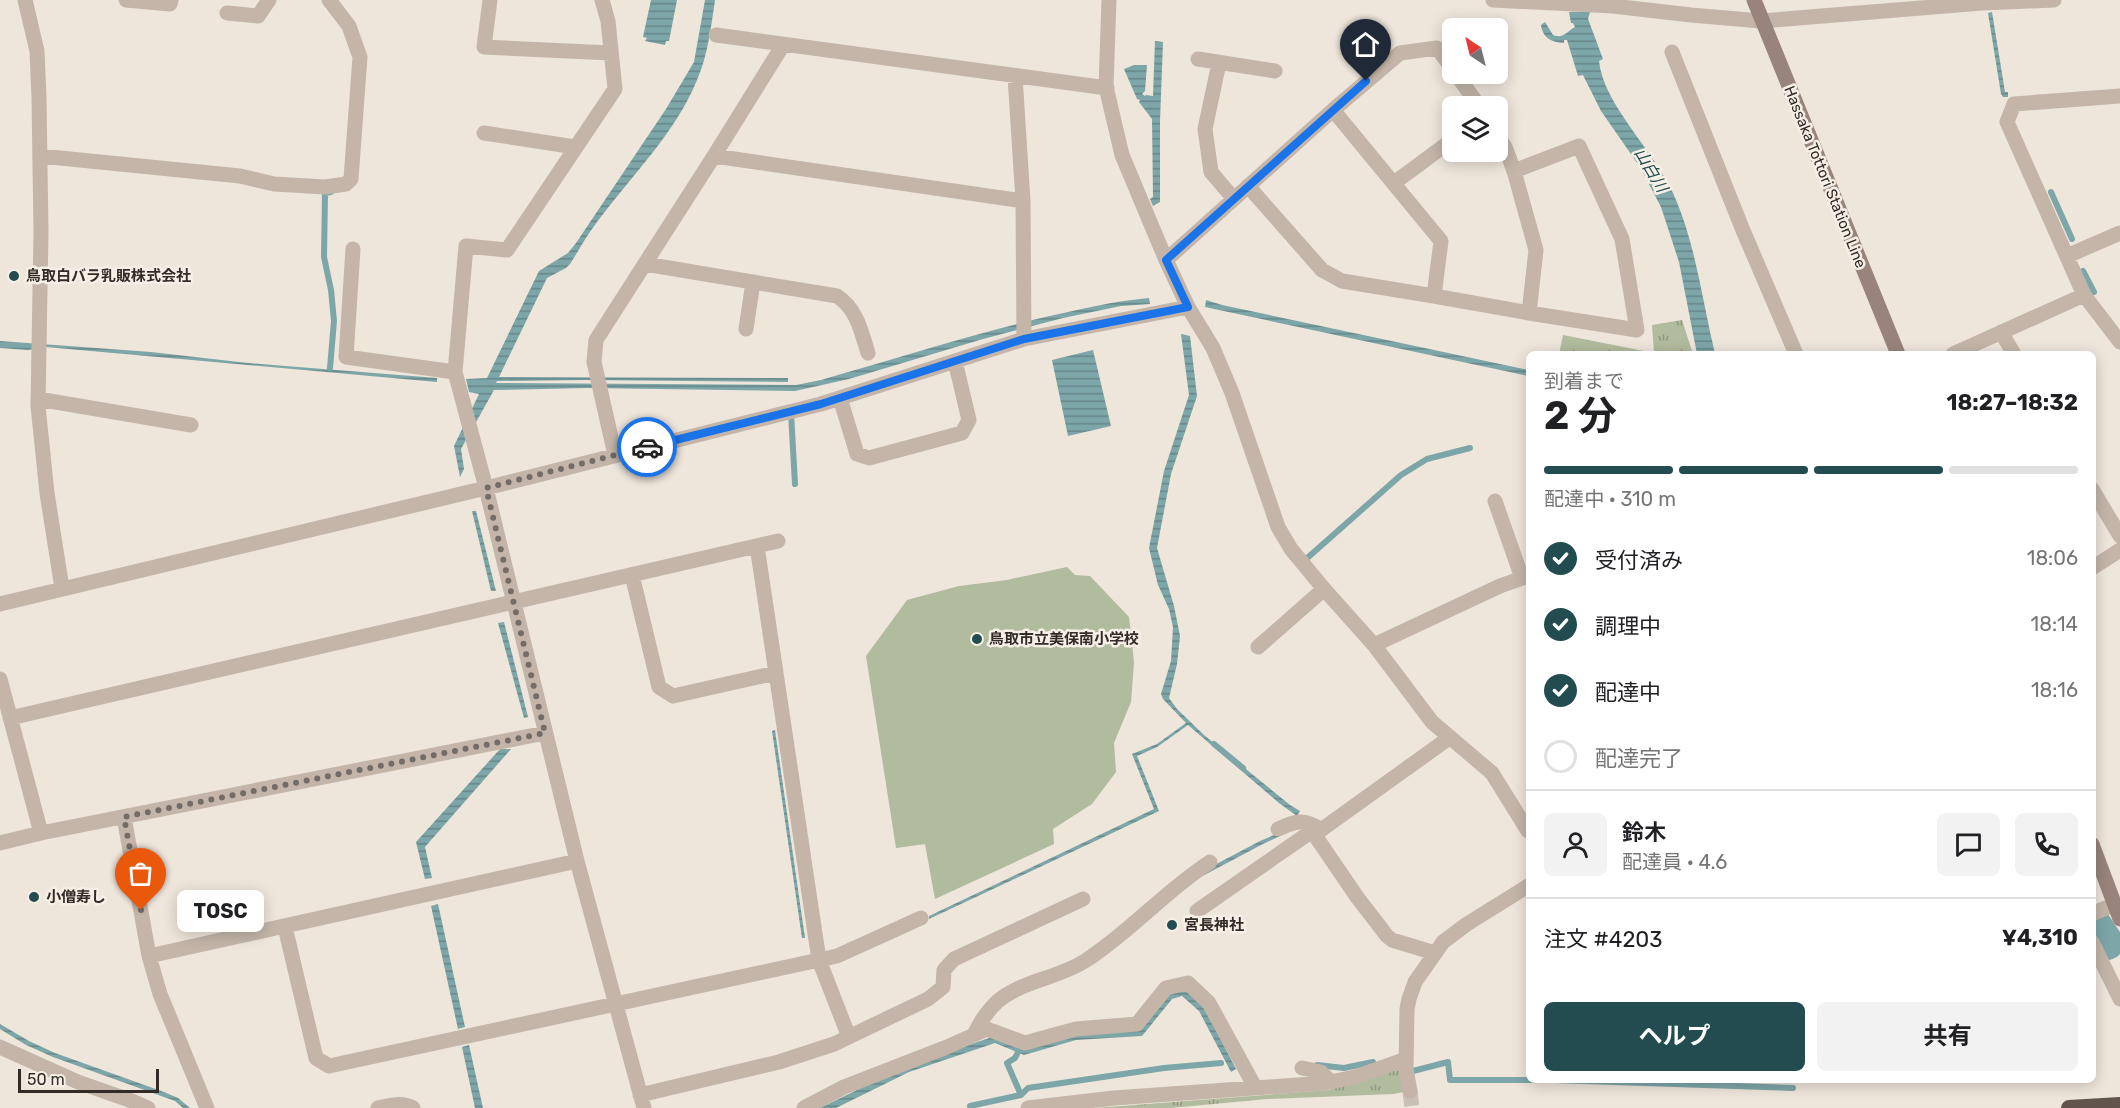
<!DOCTYPE html>
<html lang="ja">
<meta charset="utf-8">
<style>
body{margin:0;font-family:Rubik,"Noto Sans JP",sans-serif;background:#f2f2f2;color:#202124;height:100vh;display:flex;flex-direction:column;font-size:22px;white-space:nowrap}
*{box-sizing:border-box;margin:0}
p{font-size:20px;color:#757577}
.icon{flex:none;width:33px;height:33px;fill:none;stroke:currentColor;stroke-width:2;stroke-linecap:round;stroke-linejoin:round}
.map{position:relative;flex:1;overflow:hidden}
.details{position:absolute;left:1526px;top:351px;width:570px;height:732px;display:flex;flex-direction:column;background:#fff;border-radius:9px;box-shadow:0 3px 15px #0003}
.details>*{flex:none}
.needle{width:39px;rotate:325deg}
.fabs{position:absolute;left:1442px;top:18px;display:grid;gap:12px}
.fabs a{display:grid;place-items:center;width:66px;height:66px;border-radius:9px;background:#fff;box-shadow:0 3px 15px #0003;font-size:30px}
.scale{position:absolute;left:18px;bottom:15px;width:141px;box-sizing:border-box;padding-left:6px;border:3px solid #322b27;border-top:0;font-size:16px;line-height:21px;white-space:nowrap;color:#322b27;-webkit-text-stroke:4px #f6efe6;paint-order:stroke}
.pin{position:absolute;display:grid;place-items:center;width:51px;height:51px;color:#fff;margin:-62px -26px;border-radius:50% 50% 50% 0;rotate:-45deg;box-shadow:0 0 6px #0007}
.pin .icon{rotate:45deg}
.courier{position:absolute;display:grid;place-items:center;width:60px;height:60px;margin:-30px;border:4px solid #1a73e8;border-radius:50%;background:#fff;color:#222;box-shadow:0 2px 8px #0007}
.bubble{position:absolute;height:42px;border-radius:9px;background:#fff;box-shadow:0 3px 15px #0003;font-size:20px;font-weight:700;line-height:42px;text-align:center}
.summary em{font-style:normal;font-weight:700}
.summary div{display:flex;flex-direction:column-reverse}
.summary{display:flex;align-items:center;justify-content:space-between;height:102px;padding:0 18px}
h1{font-size:39px;font-weight:700;line-height:45px}
.bar{display:grid;grid-template-columns:repeat(4,1fr);gap:9px 6px;align-content:center;height:72px;padding:0 18px}
.bar i{height:8px;border-radius:4px;background:#e0e0e0}
.bar .active{background:#224c4f}
.bar p{grid-column:span 4}
.line{display:flex;align-items:center;gap:15px;padding:0 18px;border-top:2px solid #e0e0e0}
.line div{flex:1}
.round{display:grid;place-items:center;flex:none;width:63px;height:63px;border-radius:9px;background:#f2f2f2}
ol{padding:0 18px;list-style:none}
li{display:flex;align-items:center;gap:18px;height:66px}
li p{margin-inline-start:auto}
li .icon{padding:6px;border-radius:50%;background:#224c4f;color:#fff;stroke-width:4}
li:last-child{color:#757577}
li i{width:33px;height:33px;border:3px solid #e0e0e0;border-radius:50%}
.action{display:flex;gap:12px;margin-top:auto;padding:12px 18px}
.action a{flex:1;height:69px;border-radius:9px;background:#224c4f;color:#fff;font-size:24px;font-weight:700;line-height:69px;text-align:center}
.action a+a{background:#f2f2f2;color:#202124}
.map>svg:first-child{display:block}
.grass{fill:url(#grass-tufts)}
.park{fill:#b1bb9d}
.water{fill:url(#water-rules)}
.lines{fill:none;stroke-linecap:round;stroke-linejoin:round}
.stream{stroke:#7da6a8;stroke-width:6}
.river{stroke:#7da6a8;stroke-width:34}
.minor-tunnel{stroke:#c8c0b7;stroke-width:15;stroke-dasharray:15 8;stroke-linecap:butt}
.minor{stroke:#c4b5a8;stroke-width:15}
.secondary{stroke:#98847a;stroke-width:15}
.trunk{stroke:#62544c;stroke-width:16}
.done{stroke:#746c66;stroke-width:6;stroke-dasharray:0 10.8}
.route{stroke:#1a73e8;stroke-width:8}
.poi-dot{fill:#224c4f;stroke:#f6efe6;stroke-width:2}
.labels{text-anchor:middle;dominant-baseline:central;stroke-width:5;stroke-linejoin:round;paint-order:stroke}
.street-label{font-size:15px;fill:#322b27;stroke:#f6efe6}
.poi-label{font-size:15px;font-weight:bold;fill:#322b27;stroke:#f6efe6;text-anchor:start}
.water-label{font-size:16px;font-style:italic;fill:#224c4f;stroke:#f6efe6}
</style>
<div class="map">
<svg width="2120" height="1108" viewBox="0 0 2120 1108">
<defs>
<pattern id="grass-tufts" width="24" height="20" patternUnits="userSpaceOnUse" patternTransform="scale(1.5)"><rect width="24" height="20" fill="#b1bb9d"/><path d="M3 7l-1-3M5 7V3M7 7l1-3M15 17l-1-3M17 17v-4M19 17l1-3" fill="none" stroke="#919880"/></pattern>
<pattern id="water-rules" width="6" height="5" patternUnits="userSpaceOnUse" patternTransform="scale(1.5)"><rect width="6" height="5" fill="#7da6a8"/><path d="M0 2.5h6" fill="none" stroke="#678789"/></pattern>
</defs>
<rect width="100%" height="100%" fill="#eee5db"/>
<path class="grass" d="M1682,320L1693,354H1559L1563,335L1654,353L1652,325Z
M1400,1069L1403,1092L1393,1094L1267,1099L1171,1108H1095L1329,1090Z"/>
<path class="park" d="M1067,567L1075,575L1090,576L1129,617L1134,662L1131,702L1114,743L1116,772L1092,804L1053,829L1054,844L935,899L925,844L896,848L866,656L907,600L959,586L1007,580Z"/>
<path class="water" d="M651,0H677L669,41H666L665,45L645,41L647,38L643,37Z
M705,0H715C711,27 708,55 697,80C675,134 631,176 597,222C587,235 579,250 570,264L566,268L547,278L499,377L776,378H788V382L587,380L497,381L496,383L796,385L821,380C894,359 967,336 1041,318C1077,310 1113,301 1149,298L1150,304L1121,306L1063,318L983,339L849,379L795,391L588,388L494,390L461,449L464,469L460,477L454,446L479,394L469,392L466,379L487,378L539,271L568,253L576,243L666,109L694,62Z
M1569,12H1590L1588,19L1603,59L1599,61C1603,104 1655,152 1673,193C1696,244 1702,300 1715,354H1697L1679,262L1661,207L1640,167L1601,111L1583,75L1578,76L1567,40H1564V43C1552,42 1543,39 1541,25L1545,22L1553,35C1564,39 1566,32 1575,27L1573,23H1571Z
M1992,12L2005,92H2008V97H2003L2001,94L1988,13Z
M1155,41L1163,42L1160,121V202L1153,206L1150,199L1153,197L1152,119L1139,102L1140,100L1137,99L1124,69L1134,65H1147L1145,91L1142,94L1145,96L1146,95L1153,96Z
M1206,300L1222,305L1528,370V376L1205,307Z
M1181,334L1190,336L1197,396L1171,474L1157,548L1174,606L1180,636L1177,664L1169,698L1177,709L1204,735L1290,805L1300,811L1297,816L1279,803L1188,725L1157,747L1137,756L1159,811L929,919V916L1154,809L1132,754L1157,744L1186,723L1163,699L1161,694L1171,661L1173,627L1169,609L1158,585L1149,548L1164,471L1189,395Z
M0,341L151,352L248,363L437,378V382L46,347L28,350L0,348Z
M1093,350L1111,426L1068,436L1052,360Z
M472,511H476L496,591H491Z
M504,622L528,717L524,718L498,623Z
M775,730L805,938H802L772,731Z
M500,749H511L425,847L432,878L425,879L416,842Z
M1302,825V828L1295,829L1261,845L1193,881L1158,912L1089,964L1070,974L1013,998L996,1010L992,1018L990,1015L995,1007L1012,996L1077,969L1089,961L1155,910L1190,878L1260,841L1293,827Z
M438,904L465,1027L458,1029L431,906Z
M1183,988L1204,1007L1236,1069L1231,1072L1199,1011L1182,996L1172,999L1142,1036L1076,1040L1024,1055L995,1043L909,1072L836,1108H820L904,1067L995,1036L1024,1048L1076,1033L1139,1029L1168,994Z
M0,1024L29,1041L55,1053L164,1092L178,1098L190,1108H183L175,1101L53,1057L26,1045L0,1029Z
M469,1045L483,1108H475L462,1047Z"/>
<g class="lines">
<path class="stream" d="M2051,192L2072,239
M2083,271L2094,292
M330,368L334,321L331,290L324,257L325,193L331,192
M791,413L795,484
M1305,560L1401,475L1427,459L1470,448
M1214,744L1243,768
M1019,1050L1015,1058L1007,1063L1021,1095
M1317,1065L1344,1068L1373,1062
M1413,1071L1448,1062L1450,1080H1554L1793,1088
M970,1106L1021,1095L1028,1088L1164,1068L1221,1063"/>
<path class="river" d="M2092,921L2107,943"/>
<path class="minor-tunnel" d="M1410,1091L1412,1108"/>
<path class="minor" d="M25,0L37,51L39,98L41,232L38,406L47,493L62,588
M126,0L170,4L171,0
M490,0L484,47L611,53
M602,0L608,21L615,89L507,250L466,246L455,372L486,488L577,861L644,1108
M1109,0L1106,87L1122,155L1166,260L1188,307L1213,348L1232,393L1278,527L1291,549L1324,589L1374,645L1432,722L1492,773L1528,831
M1493,0L1613,6L1691,15L1761,21L1982,3L2054,0
M227,13L258,16L269,0
M716,35L1107,88
M1672,52L1742,228L1796,354
M1198,59L1275,71
M1219,63L1205,129L1211,172L1234,199
M1456,74L1479,106
M1015,76L1023,201L1024,339L1188,307
M2120,96L2014,104L2007,122L2084,295L2120,342
M1333,110L1441,241L1434,296L1529,313L1536,250L1514,171L1505,147L1497,135
M484,133L575,147
M40,156L240,176L274,184L325,187L346,184L351,179L360,57L349,26L329,0
M714,156L1023,201
M1514,171L1579,146L1622,239L1637,330L1529,313
M1394,183L1452,140
M1248,186L1322,270L1342,281L1434,296
M353,249L346,357L455,372
M2067,256L2120,233
M1166,260L1333,110L1400,53L1437,48L1452,68
M645,264L837,296C857,309 861,331 868,353
M746,329L753,282
M2001,332L2014,354
M1953,354L2084,295
M840,398L857,454L869,458L962,433L969,420L955,361
M38,399L191,425
M615,455L594,362L596,340L714,156L783,45
M2092,489L2120,536
M1495,501L1522,578
M2092,568L2120,550
M632,575L659,687L673,696L776,673
M0,604L486,488L821,404L1024,339
M1374,645L1500,586L1528,576
M1258,647L1324,589
M0,679L41,833
M10,718L778,541
M124,817L149,956L160,994L207,1108
M1278,829C1295,821 1305,818 1321,830
M1314,835L1449,738
M0,843L41,833L545,733
M1197,911L1312,831L1357,897L1387,936L1392,940L1435,953
M2092,914L2115,904
M285,927L316,1058L329,1066L819,960L757,546
M2092,942L2120,999
M149,956L577,861
M974,1035C980,1022 987,1011 998,1001C1022,981 1058,978 1085,961C1130,932 1165,891 1210,862
M849,1037L819,960L837,956L921,918
M0,1047L78,1082L132,1101L148,1108
M1302,1068L1321,1072L1330,1081
M1410,1091L1406,1069L1407,1009L1409,999L1415,982L1443,942L1467,924L1528,886
M640,1095L779,1062L834,1044L928,999L943,987L944,970L954,959L1083,899
M378,1108C389,1105 403,1102 413,1108
M804,1108L844,1087L947,1047L987,1029L1025,1043L1076,1029L1137,1024L1166,988L1188,983L1209,1003L1255,1087
M1028,1108L1114,1098L1325,1083L1355,1077L1406,1059"/>
<path class="secondary" d="M1754,0L1898,354
M2092,844L2120,919"/>
<path class="trunk" d="M2069,1108L2120,1105"/>
</g>
<g class="lines">
<path class="done" d="M141,910L124,817L545,733L486,488L647,447"/>
<path class="route" d="M647,447L821,404L1024,339L1188,307L1166,260L1366,81"/>
</g>
<g class="poi-dot">
<circle cx="14" cy="276" r="6"/>
<circle cx="977" cy="639" r="6"/>
<circle cx="34" cy="897" r="6"/>
<circle cx="1172" cy="925" r="6"/>
</g>
<g class="labels">
<g class="street-label">
<text transform="translate(1825 177) rotate(68)">Hassaka Tottori Station Line</text>
</g>
<g class="poi-label">
<text x="26" y="276">鳥取白バラ乳販株式会社</text>
<text x="989" y="639">鳥取市立美保南小学校</text>
<text x="46" y="897">小僧寿し</text>
<text x="1184" y="925">宮長神社</text>
</g>
<g class="water-label">
<text transform="translate(1651 170) rotate(59)">山白川</text>
</g>
</g>
</svg>
<div class="fabs">
<a><svg class="needle" viewBox="-14 -14 28 28"><path d="M0-13l5 13h-10z" fill="#e53935"/><path d="M0 13l5-13h-10z" fill="#757577"/></svg></a>
<a><svg class="icon" aria-label="layers" viewBox="0 0 24 24"><path d="M12 4l9 5-9 5-9-5zM3 14l9 5 9-5"/></svg></a>
</div>
<div class="scale">50 m</div>
<div class="pin" style="left:141px;top:910px;background:#ea580c"><svg class="icon" aria-label="bag" viewBox="0 0 24 24"><path d="M5 8h14l-1 12H6zM9 8a3 3 0 0 1 6 0"/></svg></div>
<div class="pin" style="left:1366px;top:81px;background:#1f2937"><svg class="icon" aria-label="home" viewBox="0 0 24 24"><path d="M3 11l9-7 9 7M6 9v11h12V9"/></svg></div>
<div class="courier" style="left:647px;top:447px"><svg class="icon" aria-label="car" viewBox="0 0 24 24"><path d="M5 17H2v-5l4-1 3-4h7l3 4 3 1v5h-3M9 17h6M6 11h13"/><circle cx="7" cy="17" r="2"/><circle cx="17" cy="17" r="2"/></svg></div>
<div class="bubble" style="left:177px;top:890px;width:87px">TOSC</div>
<section class="details">
<div class="summary"><div><h1>2 分</h1><p>到着まで</p></div><em>18:27–18:32</em></div>
<div class="bar"><i class="active"></i><i class="active"></i><i class="active"></i><i></i><p>配達中 · 310 m</p></div>
<ol>
<li><svg class="icon" aria-label="check" viewBox="0 0 24 24"><path d="M5 12l5 5 9-10"/></svg>受付済み<p>18:06</p></li>
<li><svg class="icon" aria-label="check" viewBox="0 0 24 24"><path d="M5 12l5 5 9-10"/></svg>調理中<p>18:14</p></li>
<li><svg class="icon" aria-label="check" viewBox="0 0 24 24"><path d="M5 12l5 5 9-10"/></svg>配達中<p>18:16</p></li>
<li><i></i>配達完了</li>
</ol>
<div class="line" style="height:108px"><a class="round"><svg class="icon" aria-label="person" viewBox="0 0 24 24"><circle cx="12" cy="8" r="4"/><path d="M4 21q1-7 8-7t8 7"/></svg></a><div><b>鈴木</b><p>配達員 · 4.6</p></div><a class="round"><svg class="icon" aria-label="chat" viewBox="0 0 24 24"><path d="M4 5h16v11H9l-5 4z"/></svg></a><a class="round"><svg class="icon" aria-label="phone" viewBox="0 0 24 24"><path d="M5 4h4l2 5-3 2q2 4 5 5l2-3 5 2v4C11 20 4 13 5 4z"/></svg></a></div>
<div class="line" style="height:78px"><div>注文 #4203</div><b>¥4,310</b></div>
<div class="action"><a>ヘルプ</a><a>共有</a></div>
</section>
</div>
